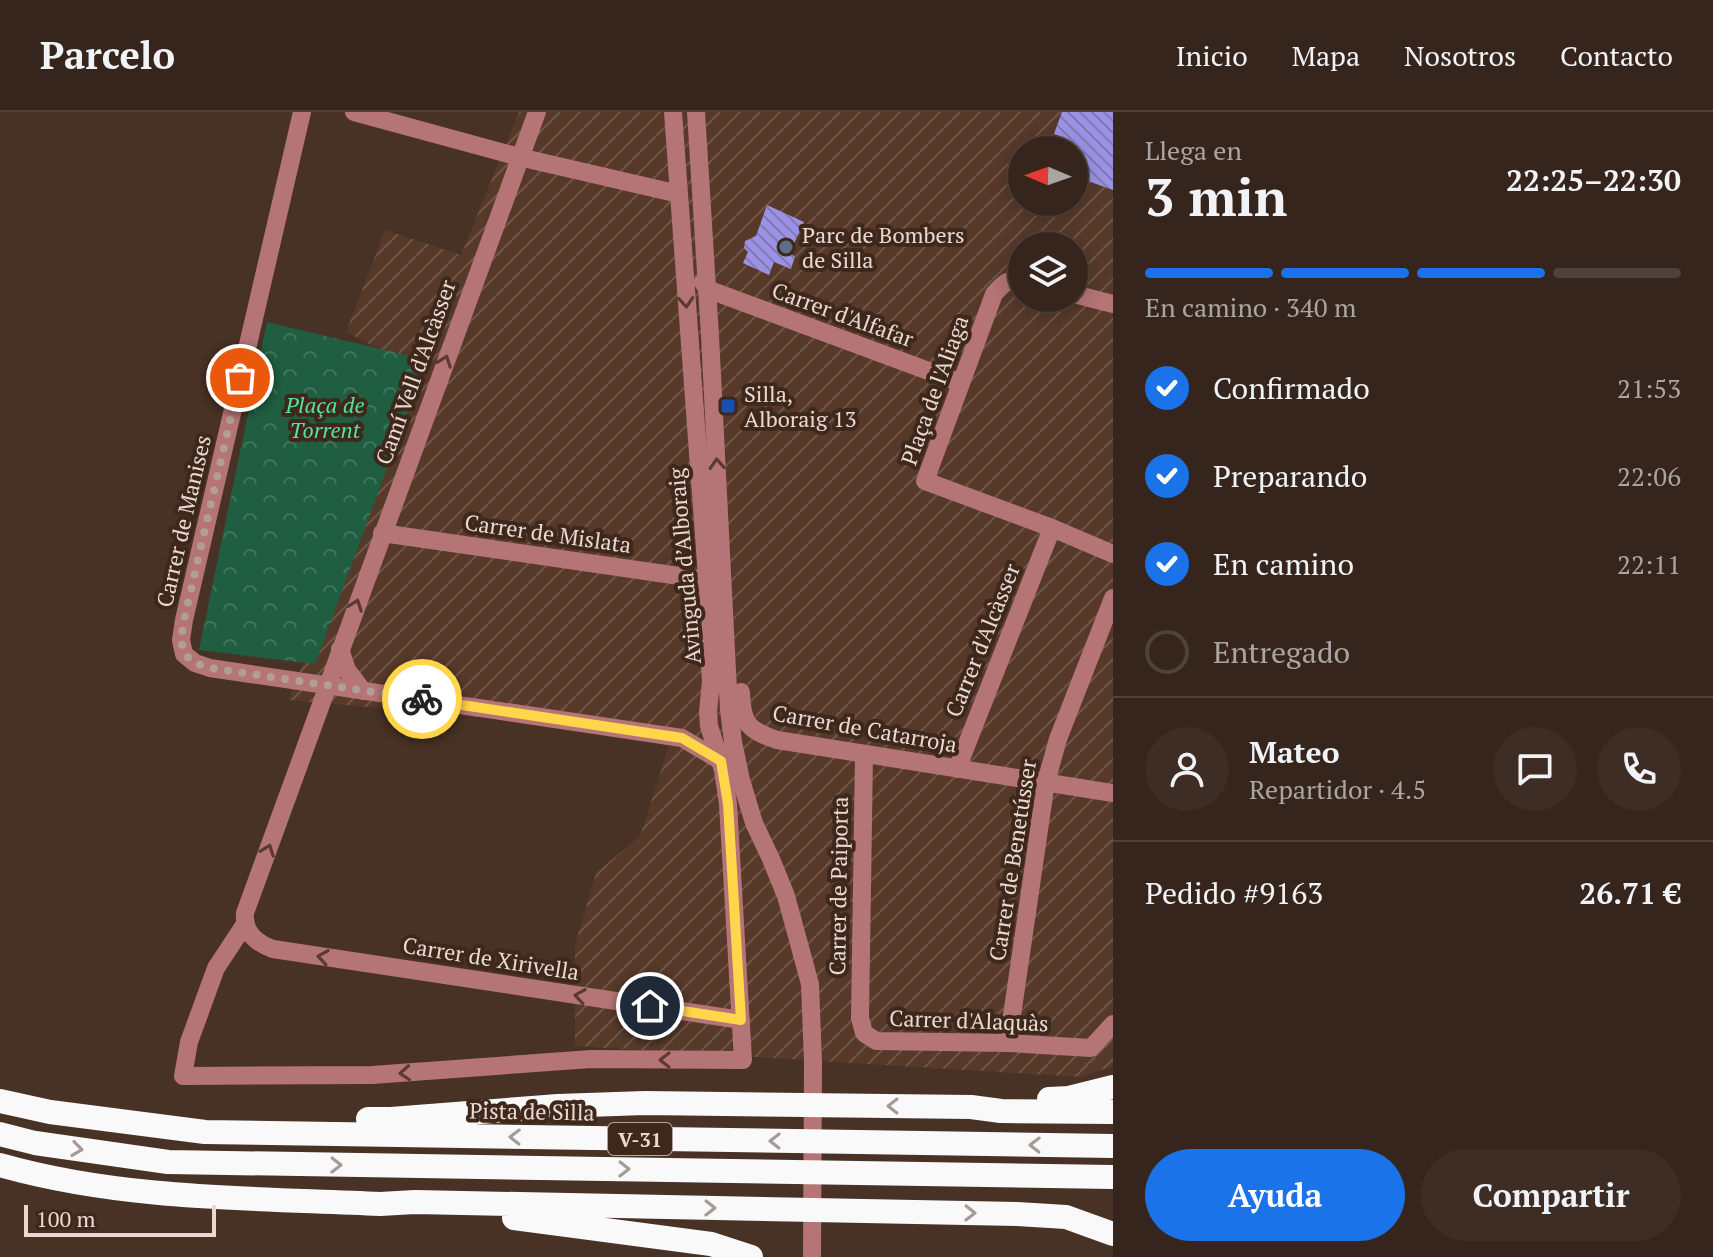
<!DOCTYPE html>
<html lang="es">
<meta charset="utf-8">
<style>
body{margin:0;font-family:"PT Serif",serif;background:#3d2d25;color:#f1f3f6;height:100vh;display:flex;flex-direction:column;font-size:30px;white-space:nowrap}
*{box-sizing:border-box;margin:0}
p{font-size:26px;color:#aaa5a3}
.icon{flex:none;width:44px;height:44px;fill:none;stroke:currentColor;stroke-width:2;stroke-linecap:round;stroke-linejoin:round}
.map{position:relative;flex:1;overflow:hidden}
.drawer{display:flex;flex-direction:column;background:#36251c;width:600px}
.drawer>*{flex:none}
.needle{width:52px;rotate:272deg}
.fabs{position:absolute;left:1008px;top:24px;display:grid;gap:16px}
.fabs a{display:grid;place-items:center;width:80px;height:80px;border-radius:50%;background:#36251c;box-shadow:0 4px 20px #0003,0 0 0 2px #50423b;font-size:40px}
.scale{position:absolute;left:24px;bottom:20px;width:192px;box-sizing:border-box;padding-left:8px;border:4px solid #e9d9d2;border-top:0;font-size:22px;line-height:28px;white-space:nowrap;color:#e9d9d2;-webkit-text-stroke:6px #3e271b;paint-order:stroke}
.pin{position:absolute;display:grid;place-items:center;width:68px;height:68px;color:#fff;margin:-34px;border:4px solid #fff;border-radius:50%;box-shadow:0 2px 8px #0007}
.courier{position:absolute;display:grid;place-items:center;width:80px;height:80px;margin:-40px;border:6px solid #ffd54a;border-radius:50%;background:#fff;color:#222;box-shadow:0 2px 10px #0007}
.head em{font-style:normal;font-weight:700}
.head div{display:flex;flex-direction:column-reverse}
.head{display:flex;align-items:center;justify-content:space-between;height:136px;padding:0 32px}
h1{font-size:52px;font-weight:700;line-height:60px}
.bar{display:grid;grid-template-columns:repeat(4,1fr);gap:12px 8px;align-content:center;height:96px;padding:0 32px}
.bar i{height:10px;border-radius:6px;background:#50423b}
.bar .selected{background:#1a73e8}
.bar p{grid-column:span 4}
.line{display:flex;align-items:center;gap:20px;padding:0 32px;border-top:2px solid #50423b}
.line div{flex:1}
.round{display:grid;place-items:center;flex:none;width:84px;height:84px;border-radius:42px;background:#3d2d25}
ol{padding:0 32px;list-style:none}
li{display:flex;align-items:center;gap:24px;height:88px}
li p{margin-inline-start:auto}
li .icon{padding:8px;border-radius:50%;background:#1a73e8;color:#fff;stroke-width:4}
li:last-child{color:#aaa5a3}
li i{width:44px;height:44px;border:4px solid #50423b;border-radius:50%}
.button{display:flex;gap:16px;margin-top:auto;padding:16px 32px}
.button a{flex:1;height:92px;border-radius:48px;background:#1a73e8;color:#fff;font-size:32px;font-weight:700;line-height:92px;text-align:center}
.button a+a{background:#3d2d25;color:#f1f3f6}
header{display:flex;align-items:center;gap:48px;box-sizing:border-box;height:112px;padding:0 40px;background:#36251c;border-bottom:2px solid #50423b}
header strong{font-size:38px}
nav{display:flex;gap:44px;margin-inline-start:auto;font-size:28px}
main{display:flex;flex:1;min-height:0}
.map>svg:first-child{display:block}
.industrial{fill:url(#industrial-furrows);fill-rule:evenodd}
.park{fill:url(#park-crowns)}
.building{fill:url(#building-back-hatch)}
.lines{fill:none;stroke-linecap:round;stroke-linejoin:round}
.minor{stroke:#b57475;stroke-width:18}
.highway{stroke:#f9f9f9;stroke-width:24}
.oneway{stroke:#5c3a32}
.oneway2{stroke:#a59a95}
.done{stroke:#b19e95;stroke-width:8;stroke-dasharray:0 14.4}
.route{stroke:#ffd54a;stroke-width:10}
.service-dot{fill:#5c6f8a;stroke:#3e271b;stroke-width:3}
.transit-dot{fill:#1a4fb4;stroke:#3e271b;stroke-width:3}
.labels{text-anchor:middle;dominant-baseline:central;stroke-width:8;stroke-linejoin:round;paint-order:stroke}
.shield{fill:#3e271b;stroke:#b6a49b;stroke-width:2}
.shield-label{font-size:20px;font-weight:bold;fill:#e9d9d2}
.poi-label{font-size:22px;fill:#e9d9d2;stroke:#3e271b;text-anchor:start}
.street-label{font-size:22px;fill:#e9d9d2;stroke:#3e271b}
.park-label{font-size:22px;font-style:italic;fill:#55e1a3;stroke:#3e271b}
</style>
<header>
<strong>Parcelo</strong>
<nav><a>Inicio</a><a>Mapa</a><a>Nosotros</a><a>Contacto</a></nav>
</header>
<main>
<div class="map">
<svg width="1113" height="1145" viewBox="0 0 1113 1145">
<defs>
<pattern id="industrial-furrows" width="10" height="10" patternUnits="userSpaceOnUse" patternTransform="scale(2)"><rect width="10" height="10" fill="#57392a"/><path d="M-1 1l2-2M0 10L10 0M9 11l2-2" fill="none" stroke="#6f5548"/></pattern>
<pattern id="park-crowns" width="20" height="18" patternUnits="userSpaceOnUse" patternTransform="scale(2)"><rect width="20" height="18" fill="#1f5e41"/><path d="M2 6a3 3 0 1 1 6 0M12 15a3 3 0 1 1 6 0" fill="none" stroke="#40745c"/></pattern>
<pattern id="building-back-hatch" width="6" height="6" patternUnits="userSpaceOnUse" patternTransform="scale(2)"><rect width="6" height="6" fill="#9b92e6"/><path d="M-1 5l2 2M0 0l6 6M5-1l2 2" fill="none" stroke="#827ab4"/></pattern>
</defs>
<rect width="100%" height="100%" fill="#483125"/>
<path class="industrial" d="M519,0H1113V954L1081,965L575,934V833L596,761L640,724L670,631L514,608L288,588L423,259L346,220L385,118L461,143ZM1022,38H1074V90H1022ZM1022,134H1074V186H1022Z"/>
<path class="park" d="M267,210L427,248L315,552L199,538Z"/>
<path class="building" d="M1062,0H1113V78L1074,64V38H1048Z
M767,93L804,110L789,142L795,144L791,157L774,150L769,163L743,151L748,140L744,136L745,129L756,124Z"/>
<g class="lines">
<path class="minor" d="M302,0L184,508L181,528L184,542L195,551L210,556L682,626L721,649
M354,0L519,45L679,82
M537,0L245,801C243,820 256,831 273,837L741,908
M673,0L710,505
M696,0L710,224L729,598L733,630L741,668L754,711L771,747L786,784L810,872L813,950L812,1145
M1022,168C1008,166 1003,172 994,182L925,369L1052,416L1113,442
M703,170L707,177L961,271
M1074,182L1113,192
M382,421L707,468
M340,537L347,558L363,579
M741,580C742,612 748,618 777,628L1113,681
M864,643L860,906L864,921L876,929L1008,931L1091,936L1113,912
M957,657L1052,416
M245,812L216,856L189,930L183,964L372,963L591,947L743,948L728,692L723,658L709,614L708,600L711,569L708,525L709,494
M1008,931L1046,670L1058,627L1113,486"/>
<path class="highway" d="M1049,987L1069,986L1113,975
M0,989L50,1000L205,1020L1113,1034
M368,1007H391L558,994L645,991L971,995L1001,999L1113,1000
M0,1022L35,1031L168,1050L1113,1065
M0,1053C123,1088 253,1086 380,1092L415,1090L1017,1102L1066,1105L1113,1122
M514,1106L711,1132L751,1145"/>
</g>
<defs><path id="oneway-chevron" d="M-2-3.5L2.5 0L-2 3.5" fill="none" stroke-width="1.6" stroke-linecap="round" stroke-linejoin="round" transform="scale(2)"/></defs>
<g class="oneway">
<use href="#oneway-chevron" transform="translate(686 190) rotate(86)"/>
<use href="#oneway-chevron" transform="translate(445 249) rotate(-70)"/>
<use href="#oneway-chevron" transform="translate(717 352) rotate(-93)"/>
<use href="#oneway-chevron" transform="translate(356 493) rotate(-70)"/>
<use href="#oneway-chevron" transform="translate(268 738) rotate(-70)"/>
<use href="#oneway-chevron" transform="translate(323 845) rotate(-171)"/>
<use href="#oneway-chevron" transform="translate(580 884) rotate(-171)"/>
<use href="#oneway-chevron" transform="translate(665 948) rotate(-180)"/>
<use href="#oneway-chevron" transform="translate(405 961) rotate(176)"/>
</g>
<g class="oneway2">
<use href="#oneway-chevron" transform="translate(893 994) rotate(-179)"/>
<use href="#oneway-chevron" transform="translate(515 1025) rotate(-179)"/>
<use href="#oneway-chevron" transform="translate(775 1029) rotate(-179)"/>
<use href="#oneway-chevron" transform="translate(1035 1033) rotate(-179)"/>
<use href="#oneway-chevron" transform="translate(77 1037) rotate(8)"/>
<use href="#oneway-chevron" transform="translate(336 1053) rotate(1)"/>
<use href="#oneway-chevron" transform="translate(624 1057) rotate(1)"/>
<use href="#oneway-chevron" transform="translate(710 1096) rotate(1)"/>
<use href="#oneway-chevron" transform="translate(970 1101) rotate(1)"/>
</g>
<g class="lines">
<path class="done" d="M240,266L184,508L181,528L184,542L195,551L210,556L422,587"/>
<path class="route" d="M422,587L682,626L721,649L728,692L741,908L650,894"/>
</g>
<circle class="service-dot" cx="786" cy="135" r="8"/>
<rect class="transit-dot" x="720" y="286" width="16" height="16" rx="4"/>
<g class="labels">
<rect class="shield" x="608" y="1011" width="64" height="32" rx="6"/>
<g class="shield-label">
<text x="640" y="1027">V-31</text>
</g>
<g class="poi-label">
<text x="802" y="122">Parc de Bombers<tspan x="802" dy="25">de Silla</tspan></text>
<text x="744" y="281">Silla,<tspan x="744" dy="25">Alboraig 13</tspan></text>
</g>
<g class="street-label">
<text transform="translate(843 202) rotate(20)">Carrer d'Alfafar</text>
<text transform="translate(415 260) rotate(-70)">Camí Vell d'Alcàsser</text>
<text transform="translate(934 278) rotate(-70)">Plaça de l'Aliaga</text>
<text transform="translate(183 409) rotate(-77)">Carrer de Manises</text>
<text transform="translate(548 421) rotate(8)">Carrer de Mislata</text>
<text transform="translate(684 454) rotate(-95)">Avinguda d’Alboraig</text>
<text transform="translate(982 528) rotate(-68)">Carrer d'Alcàsser</text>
<text transform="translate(865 616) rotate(10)">Carrer de Catarroja</text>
<text transform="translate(1012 748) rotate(-81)">Carrer de Benetússer</text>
<text transform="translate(838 774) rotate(-89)">Carrer de Paiporta</text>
<text transform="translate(491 846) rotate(9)">Carrer de Xirivella</text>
<text transform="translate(969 908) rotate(2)">Carrer d'Alaquàs</text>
<text transform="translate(532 999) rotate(1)">Pista de Silla</text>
</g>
<g class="park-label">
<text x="325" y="292">Plaça de<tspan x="325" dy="25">Torrent</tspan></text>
</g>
</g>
</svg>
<div class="fabs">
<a><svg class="needle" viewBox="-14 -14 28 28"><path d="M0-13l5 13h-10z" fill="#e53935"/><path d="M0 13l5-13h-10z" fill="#aaa5a3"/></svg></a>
<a><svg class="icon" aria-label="layers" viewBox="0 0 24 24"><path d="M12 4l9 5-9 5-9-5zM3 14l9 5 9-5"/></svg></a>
</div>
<div class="scale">100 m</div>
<div class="pin" style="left:240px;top:266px;background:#ea580c"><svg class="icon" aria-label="bag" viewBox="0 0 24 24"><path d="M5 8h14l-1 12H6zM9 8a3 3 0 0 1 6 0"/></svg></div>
<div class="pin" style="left:650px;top:894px;background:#1f2937"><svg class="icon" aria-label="home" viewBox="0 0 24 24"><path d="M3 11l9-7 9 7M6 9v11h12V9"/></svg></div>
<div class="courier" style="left:422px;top:587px"><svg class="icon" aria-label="bike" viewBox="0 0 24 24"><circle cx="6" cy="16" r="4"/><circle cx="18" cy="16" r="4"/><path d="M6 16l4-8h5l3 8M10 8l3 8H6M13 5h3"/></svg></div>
</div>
<section class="drawer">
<div class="head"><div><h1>3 min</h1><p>Llega en</p></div><em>22:25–22:30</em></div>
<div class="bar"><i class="selected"></i><i class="selected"></i><i class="selected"></i><i></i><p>En camino · 340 m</p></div>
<ol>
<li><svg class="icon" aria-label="check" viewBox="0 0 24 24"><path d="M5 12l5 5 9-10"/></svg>Confirmado<p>21:53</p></li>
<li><svg class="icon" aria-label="check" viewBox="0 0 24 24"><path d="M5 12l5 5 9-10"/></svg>Preparando<p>22:06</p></li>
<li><svg class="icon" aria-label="check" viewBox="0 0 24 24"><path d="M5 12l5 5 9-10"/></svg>En camino<p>22:11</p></li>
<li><i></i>Entregado</li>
</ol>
<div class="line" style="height:144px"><a class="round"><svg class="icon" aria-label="person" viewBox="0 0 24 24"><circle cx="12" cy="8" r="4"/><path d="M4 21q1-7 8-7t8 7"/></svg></a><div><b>Mateo</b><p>Repartidor · 4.5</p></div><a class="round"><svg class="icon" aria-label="chat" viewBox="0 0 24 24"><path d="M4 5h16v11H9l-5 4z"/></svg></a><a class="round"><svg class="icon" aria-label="phone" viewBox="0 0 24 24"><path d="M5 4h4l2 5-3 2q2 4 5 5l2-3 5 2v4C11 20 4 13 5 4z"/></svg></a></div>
<div class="line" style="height:104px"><div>Pedido #9163</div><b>26.71 €</b></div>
<div class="button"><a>Ayuda</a><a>Compartir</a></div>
</section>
</main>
